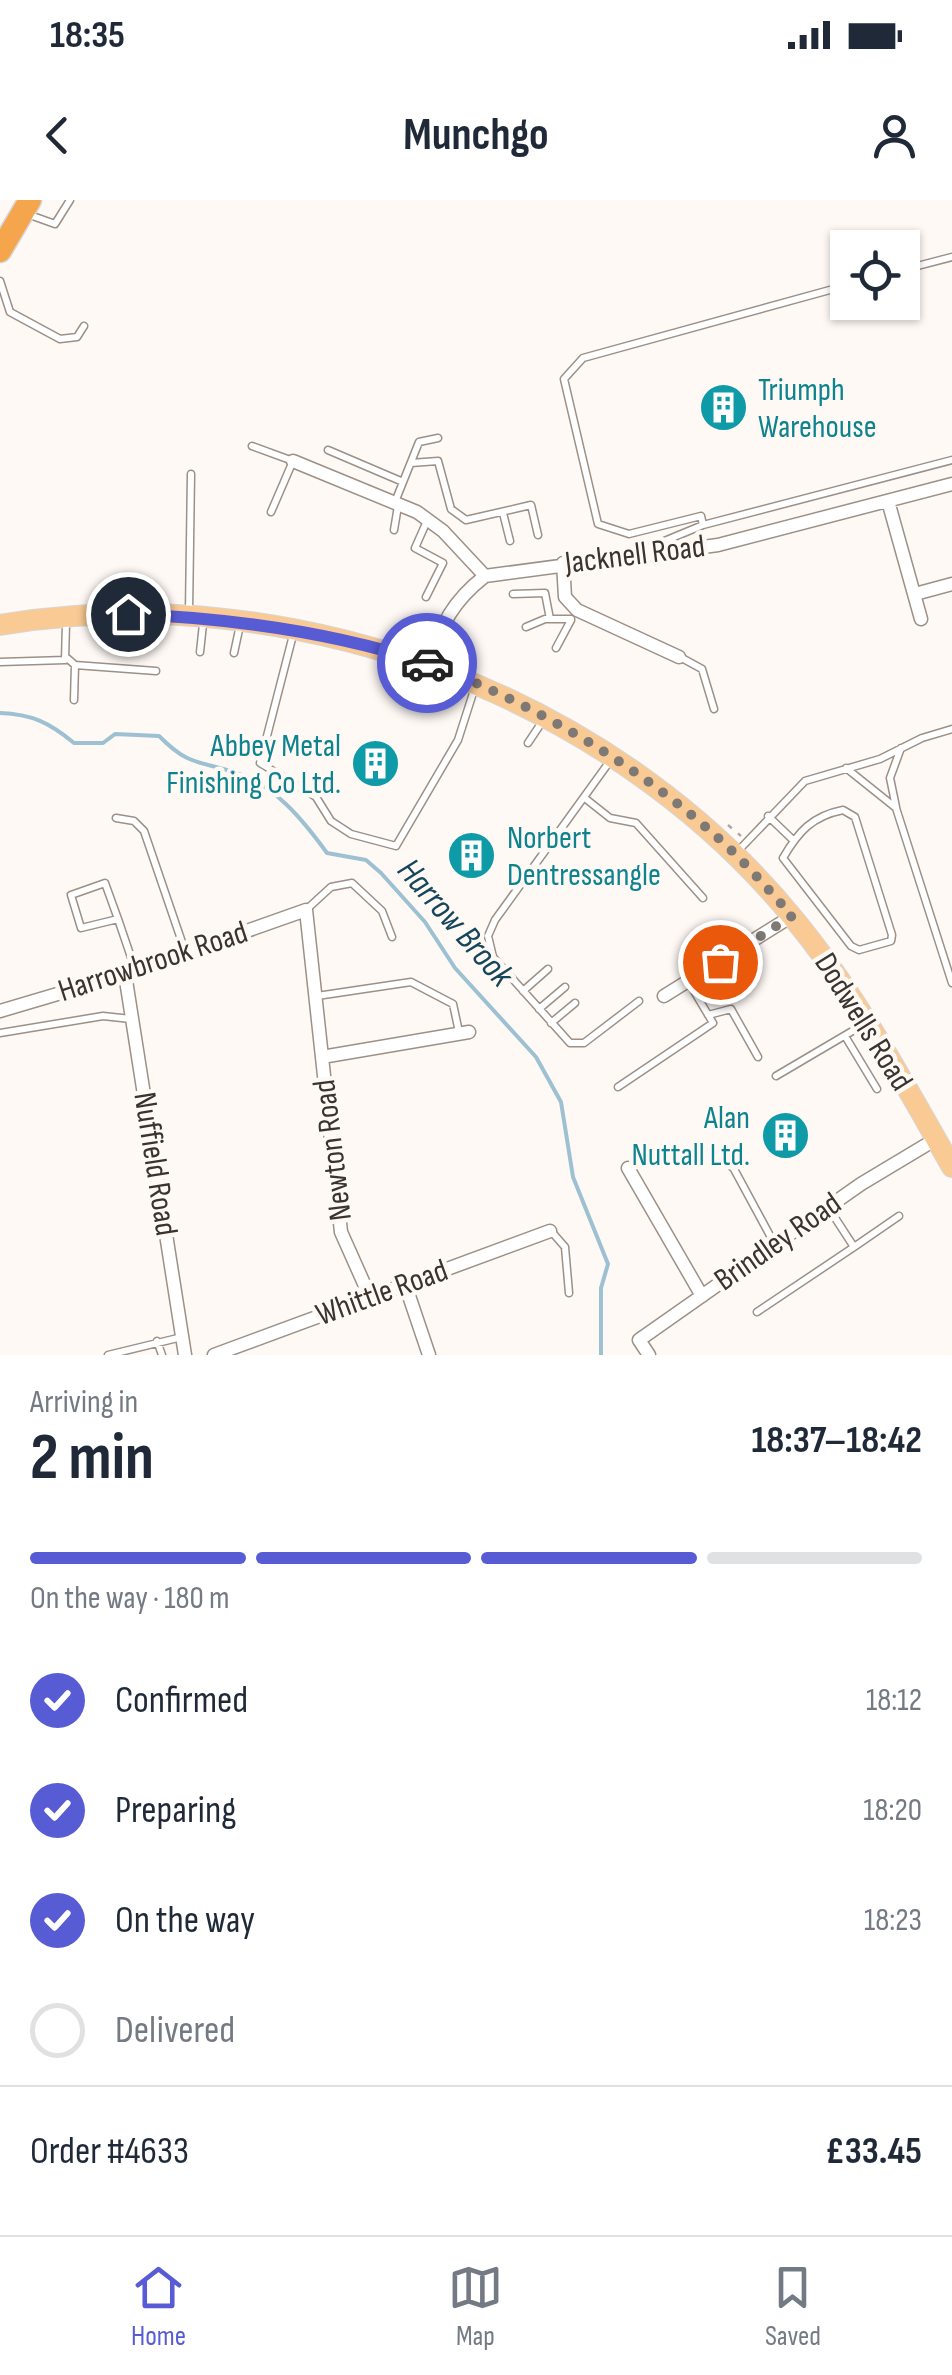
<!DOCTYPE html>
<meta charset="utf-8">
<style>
body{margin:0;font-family:"Sofia Sans Condensed",sans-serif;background:#f2f2f3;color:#1f2937;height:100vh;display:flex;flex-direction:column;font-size:38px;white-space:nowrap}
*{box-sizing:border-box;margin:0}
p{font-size:32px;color:#747a83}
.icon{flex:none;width:55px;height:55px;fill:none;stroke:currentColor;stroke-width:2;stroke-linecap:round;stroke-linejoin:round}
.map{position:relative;height:1155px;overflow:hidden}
.sheet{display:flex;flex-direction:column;background:#fff;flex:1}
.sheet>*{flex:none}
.fabs{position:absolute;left:830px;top:30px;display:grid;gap:20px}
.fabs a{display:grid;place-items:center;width:90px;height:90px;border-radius:0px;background:#fff;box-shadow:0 2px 8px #0004;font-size:50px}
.pin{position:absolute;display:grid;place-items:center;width:85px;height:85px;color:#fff;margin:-42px;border:5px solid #fff;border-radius:50%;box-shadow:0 2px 10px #0007}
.courier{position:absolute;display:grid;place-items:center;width:100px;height:100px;margin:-50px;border:8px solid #585cd4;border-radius:50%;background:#fff;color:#222;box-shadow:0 2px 12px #0007}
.headline em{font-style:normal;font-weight:700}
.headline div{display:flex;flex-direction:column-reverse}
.headline{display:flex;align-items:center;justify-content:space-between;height:170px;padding:0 30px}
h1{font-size:65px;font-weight:700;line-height:75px}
.bar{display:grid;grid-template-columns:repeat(4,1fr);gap:15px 10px;align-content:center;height:120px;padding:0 30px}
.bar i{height:12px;border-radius:8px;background:#e0e1e3}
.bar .on{background:#585cd4}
.bar p{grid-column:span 4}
.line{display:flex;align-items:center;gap:25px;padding:0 30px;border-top:2px solid #e0e1e3}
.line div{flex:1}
ol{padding:0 30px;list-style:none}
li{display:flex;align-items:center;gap:30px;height:110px}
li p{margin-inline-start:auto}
li .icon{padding:10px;border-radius:50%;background:#585cd4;color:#fff;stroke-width:4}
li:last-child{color:#747a83}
li i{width:55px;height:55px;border:5px solid #e0e1e3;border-radius:50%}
.status{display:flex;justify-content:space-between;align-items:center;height:70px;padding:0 50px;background:#fff;direction:ltr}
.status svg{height:28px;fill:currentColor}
header{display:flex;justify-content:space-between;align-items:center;height:130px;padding:0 30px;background:#fff;font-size:45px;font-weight:700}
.menu{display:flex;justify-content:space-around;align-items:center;height:140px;border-top:2px solid #e0e1e3;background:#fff;font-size:28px;color:#747a83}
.menu a{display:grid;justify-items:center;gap:5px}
.menu .on{color:#585cd4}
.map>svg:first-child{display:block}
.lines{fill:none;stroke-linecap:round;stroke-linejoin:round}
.stream{stroke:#9dc1d2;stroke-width:4}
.lane-casing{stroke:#9c9087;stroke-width:9}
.street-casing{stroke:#9c9087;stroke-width:15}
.primary-casing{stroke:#d7d6d6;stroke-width:22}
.highway-casing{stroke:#d7d6d6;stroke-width:25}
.path{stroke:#aea9a5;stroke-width:2.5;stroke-dasharray:5 8;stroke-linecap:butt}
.lane{stroke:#fff;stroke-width:6}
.street{stroke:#fff;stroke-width:12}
.primary{stroke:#f9ca94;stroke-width:20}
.highway{stroke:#f5a64d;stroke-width:22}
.done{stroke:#7e7975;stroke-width:10;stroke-dasharray:0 18}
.route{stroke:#585cd4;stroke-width:12}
.labels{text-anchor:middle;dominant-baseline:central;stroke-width:9;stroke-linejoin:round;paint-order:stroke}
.culture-label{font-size:32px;fill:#0d838f;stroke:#fef9f5;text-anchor:start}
.street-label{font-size:32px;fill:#393430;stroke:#fef9f5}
.water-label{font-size:35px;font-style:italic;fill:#16465a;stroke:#fef9f5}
</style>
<div class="status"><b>18:35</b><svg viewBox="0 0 49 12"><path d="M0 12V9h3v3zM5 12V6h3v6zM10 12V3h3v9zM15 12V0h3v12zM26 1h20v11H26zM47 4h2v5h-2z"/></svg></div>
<header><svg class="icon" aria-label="back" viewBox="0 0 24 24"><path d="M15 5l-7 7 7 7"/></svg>Munchgo<svg class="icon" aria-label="person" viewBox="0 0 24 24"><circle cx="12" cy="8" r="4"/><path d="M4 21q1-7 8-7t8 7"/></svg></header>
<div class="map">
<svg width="952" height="1155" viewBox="0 0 952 1155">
<rect width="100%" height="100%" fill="#fef9f5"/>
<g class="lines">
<path class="stream" d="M0,513C32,514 50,523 74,543H103L115,534L159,536C189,566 196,560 234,572C275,585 303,620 327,653L366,660L381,673L425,722L455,768L536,857L561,902L573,977L608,1064L601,1088V1155"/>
<defs>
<path id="lane" d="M27,14L55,24L70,0
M902,70L952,57
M0,81L10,112L60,139L77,137L84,126
M252,246L293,261L271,312
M328,250L403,282
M411,263L438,261L451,309L466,320L531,305L538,335
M395,302L419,242L438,238
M503,313L510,341
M703,325L701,316L629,334L598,324L564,179L583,158L848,85
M394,330L398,306
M646,354L650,347L703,325L952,260
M513,394L545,393L550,419
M426,397L443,363L415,348L427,321
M189,412L191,274
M526,427L545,419H571
M293,435L260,563L316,597L331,621L351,634L396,646L458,540L474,490
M556,448L571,420
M200,452L203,424
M234,453L240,425
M680,457L702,469L714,509
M67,458L75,465L74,500
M0,462L65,460L66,423
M75,465L156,471
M528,543L544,519
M610,561L495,720L488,736L493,757L570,843H584L639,801
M846,568L896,608L952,783
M586,599L610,618L636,623L703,698
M896,607L890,578L901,548
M843,610L855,617L892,735L891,741L859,750L851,746L783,658C798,632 812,616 843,610Z
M768,616L793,640
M116,618L134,621L144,631L185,751
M738,651L805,581L880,559L922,538L952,529
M307,709L331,687L352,683L382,711L392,737
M118,719L105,683L71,695L81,728L118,719L135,769
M523,791L548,769
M317,796L411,782L453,804L459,832
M539,809L565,787
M708,815L731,809L758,857
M551,823L575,803
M0,833L103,816L131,819
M845,836L877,889
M776,876L866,823
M618,887L713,823L688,781
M712,949L734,969L774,1043
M551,1031L565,1047L569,1093
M854,1047L899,1016
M757,1112L854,1047L828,1007
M157,1141L162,1155
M108,1155L182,1137"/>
<path id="street" d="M293,261L417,312L443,331L485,376
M888,301L921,419
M563,363L565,397L577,410L679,457
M915,394L952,384
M429,464C441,424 453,401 485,376L718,345L952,284
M125,774L185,1155
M664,796L792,716
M0,811L125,774L306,710L341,1032L370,1097
M322,857L469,832
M628,968L702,1096
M405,1084L429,1155
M214,1155L550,1031
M649,1155L639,1140L861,984L936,939"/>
<path id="primary" d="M0,425C288,376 609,492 794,719C856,794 904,883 952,967"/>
<path id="highway" d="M0,51L30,0"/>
</defs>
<use href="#lane" class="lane-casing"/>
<use href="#street" class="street-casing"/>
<use href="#primary" class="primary-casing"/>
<use href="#highway" class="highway-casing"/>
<path class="path" d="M728,625L741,636"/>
<use href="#lane" class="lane"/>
<use href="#street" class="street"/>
<use href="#primary" class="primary"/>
<use href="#highway" class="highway"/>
</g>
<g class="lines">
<path class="done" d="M427,463C530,502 635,563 717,637C744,661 768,689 792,716L720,762"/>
<path class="route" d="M128,414C230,418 329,431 427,463"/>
</g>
<defs>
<symbol id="building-disc" viewBox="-11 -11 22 22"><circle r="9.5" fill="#0f9aa8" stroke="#fef9f5"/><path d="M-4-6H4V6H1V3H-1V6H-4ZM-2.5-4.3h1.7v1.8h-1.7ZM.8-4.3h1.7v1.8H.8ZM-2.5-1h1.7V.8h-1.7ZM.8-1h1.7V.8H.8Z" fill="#fff"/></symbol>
</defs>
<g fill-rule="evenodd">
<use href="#building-disc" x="696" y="180" width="55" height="55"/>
<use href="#building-disc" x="348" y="536" width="55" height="55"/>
<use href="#building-disc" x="444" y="628" width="55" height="55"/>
<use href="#building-disc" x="758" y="908" width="55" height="55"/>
</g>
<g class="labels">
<g class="culture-label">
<text x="758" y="190">Triumph<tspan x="758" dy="37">Warehouse</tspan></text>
<text x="341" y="546" text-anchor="end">Abbey Metal<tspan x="341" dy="37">Finishing Co Ltd.</tspan></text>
<text x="507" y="638">Norbert<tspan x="507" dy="37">Dentressangle</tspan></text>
<text x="750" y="918" text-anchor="end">Alan<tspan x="750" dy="37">Nuttall Ltd.</tspan></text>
</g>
<g class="street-label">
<text transform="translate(635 355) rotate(-7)">Jacknell Road</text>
<text transform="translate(153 762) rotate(-18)">Harrowbrook Road</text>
<text transform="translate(863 822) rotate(58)">Dodwells Road</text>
<text transform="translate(333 950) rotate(-97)">Newton Road</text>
<text transform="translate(155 964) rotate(81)">Nuffield Road</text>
<text transform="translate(778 1042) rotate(-35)">Brindley Road</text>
<text transform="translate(382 1093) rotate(-20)">Whittle Road</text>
</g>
<g class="water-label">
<text transform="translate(455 723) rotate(49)">Harrow Brook</text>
</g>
</g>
</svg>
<div class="fabs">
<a><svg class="icon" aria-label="locate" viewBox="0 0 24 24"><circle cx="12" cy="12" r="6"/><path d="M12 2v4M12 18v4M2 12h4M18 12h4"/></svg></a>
</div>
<div class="pin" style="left:720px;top:762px;background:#ea580c"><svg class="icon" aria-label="bag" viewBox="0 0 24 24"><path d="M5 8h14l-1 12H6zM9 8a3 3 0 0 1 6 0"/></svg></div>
<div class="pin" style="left:128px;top:414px;background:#1f2937"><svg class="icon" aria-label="home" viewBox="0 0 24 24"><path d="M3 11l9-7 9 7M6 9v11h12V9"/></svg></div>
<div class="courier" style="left:427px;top:463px"><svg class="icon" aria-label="car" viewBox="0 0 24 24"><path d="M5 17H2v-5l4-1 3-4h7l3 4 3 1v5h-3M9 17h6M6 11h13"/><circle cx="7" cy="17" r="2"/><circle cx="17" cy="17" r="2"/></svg></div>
</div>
<section class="sheet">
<div class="headline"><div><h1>2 min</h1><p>Arriving in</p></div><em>18:37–18:42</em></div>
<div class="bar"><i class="on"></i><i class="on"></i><i class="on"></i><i></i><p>On the way · 180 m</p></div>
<ol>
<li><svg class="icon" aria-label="check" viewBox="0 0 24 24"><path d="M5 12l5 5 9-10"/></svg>Confirmed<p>18:12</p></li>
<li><svg class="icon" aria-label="check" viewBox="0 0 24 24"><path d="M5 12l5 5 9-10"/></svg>Preparing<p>18:20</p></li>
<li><svg class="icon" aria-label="check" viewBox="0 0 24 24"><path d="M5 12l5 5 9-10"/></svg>On the way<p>18:23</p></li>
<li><i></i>Delivered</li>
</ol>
<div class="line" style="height:130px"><div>Order #4633</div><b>£33.45</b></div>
</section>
<nav class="menu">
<a class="on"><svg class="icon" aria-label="home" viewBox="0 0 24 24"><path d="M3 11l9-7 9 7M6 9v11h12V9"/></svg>Home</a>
<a><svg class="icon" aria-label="map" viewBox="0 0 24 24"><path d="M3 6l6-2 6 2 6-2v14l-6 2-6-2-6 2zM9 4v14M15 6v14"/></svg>Map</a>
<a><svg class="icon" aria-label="saved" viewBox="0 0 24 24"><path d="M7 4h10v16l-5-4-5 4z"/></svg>Saved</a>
</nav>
